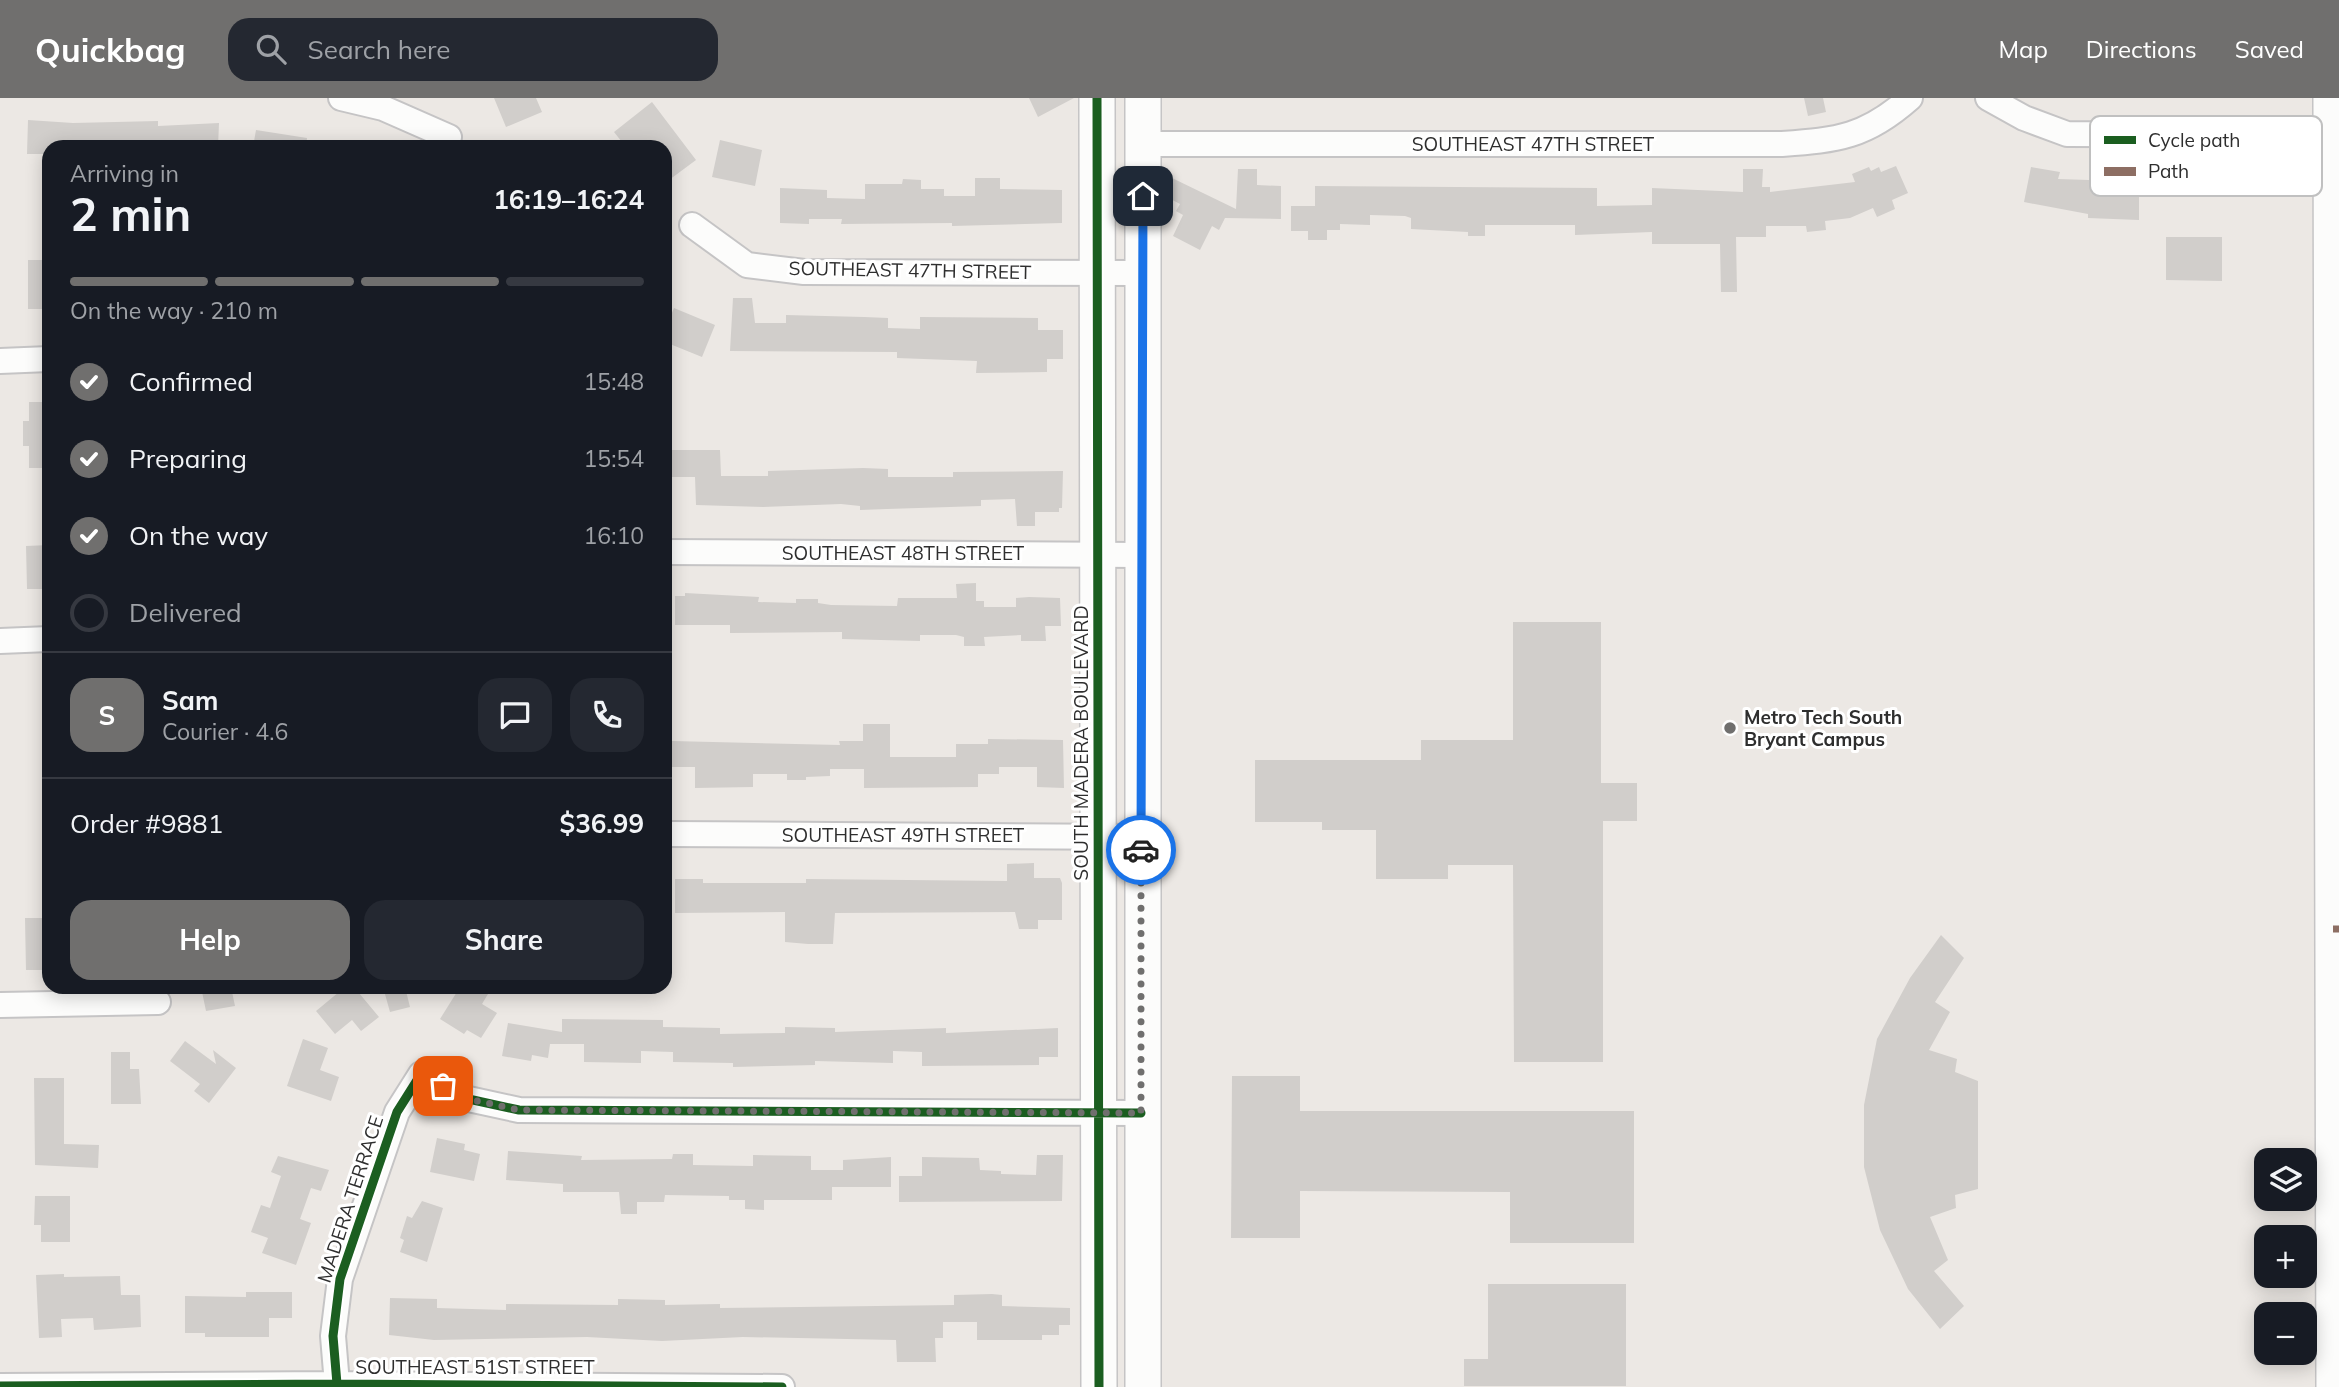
<!DOCTYPE html>
<meta charset="utf-8">
<style>
body{margin:0;font-family:Mulish,sans-serif;background:#242831;color:#f1f3f6;height:100vh;display:flex;flex-direction:column;font-size:26px;white-space:nowrap}
*{box-sizing:border-box;margin:0}
p{font-size:23px;color:#9ea1a6}
.icon{flex:none;width:38px;height:38px;fill:none;stroke:currentColor;stroke-width:2;stroke-linecap:round;stroke-linejoin:round}
.map{position:relative;flex:1;overflow:hidden}
.sheet{position:absolute;left:42px;top:42px;width:630px;height:854px;display:flex;flex-direction:column;background:#171b24;border-radius:21px;box-shadow:0 4px 18px #0003}
.sheet>*{flex:none}
.buttons{position:absolute;left:2254px;top:1050px;display:grid;gap:14px}
.buttons a{display:grid;place-items:center;width:63px;height:63px;border-radius:14px;background:#171b24;box-shadow:0 4px 18px #0003;font-size:35px}
.pin{position:absolute;display:grid;place-items:center;width:60px;height:60px;color:#fff;margin:-30px;border-radius:14px;box-shadow:0 4px 10px #0006}
.courier{position:absolute;display:grid;place-items:center;width:70px;height:70px;margin:-35px;border:5px solid #1a73e8;border-radius:50%;background:#fff;color:#222;box-shadow:0 2px 9px #0007}
.summary em{font-style:normal;font-weight:700}
.summary div{display:flex;flex-direction:column-reverse}
.summary{display:flex;align-items:center;justify-content:space-between;height:119px;padding:0 28px}
h1{font-size:46px;font-weight:700;line-height:52px}
.bar{display:grid;grid-template-columns:repeat(4,1fr);gap:10px 7px;align-content:center;height:84px;padding:0 28px}
.bar i{height:9px;border-radius:5px;background:#363941}
.bar .active{background:#706f6e}
.bar p{grid-column:span 4}
.line{display:flex;align-items:center;gap:18px;padding:0 28px;border-top:2px solid #363941}
.line div{flex:1}
.round{display:grid;place-items:center;flex:none;width:74px;height:74px;border-radius:21px;background:#242831}
ol{padding:0 28px;list-style:none}
li{display:flex;align-items:center;gap:21px;height:77px}
li p{margin-inline-start:auto}
li .icon{padding:7px;border-radius:50%;background:#706f6e;color:#fff;stroke-width:4}
li:last-child{color:#9ea1a6}
li i{width:38px;height:38px;border:4px solid #363941;border-radius:50%}
.button{display:flex;gap:14px;margin-top:auto;padding:14px 28px}
.button a{flex:1;height:80px;border-radius:21px;background:#706f6e;color:#fff;font-size:28px;font-weight:700;line-height:80px;text-align:center}
.button a+a{background:#242831;color:#f1f3f6}
header{display:flex;align-items:center;gap:42px;box-sizing:border-box;height:98px;padding:0 35px;background:#706f6e;color:#fff}
header strong{font-size:33px}
nav{display:flex;gap:38px;margin-inline-start:auto;font-size:24px}
.search{width:490px;height:63px;background:#242831;display:flex;align-items:center;gap:18px;box-sizing:border-box;padding:0 24px;border-radius:21px;color:#9ea1a6;font-size:26px}
.map>svg:first-child{display:block}
.building{fill:#d1cecb}
.lines{fill:none;stroke-linecap:round;stroke-linejoin:round}
.street-casing{stroke:#c5c4c5;stroke-width:28}
.secondary-casing{stroke:#c5c4c5;stroke-width:38}
.street{stroke:#fcfcfb;stroke-width:24}
.secondary{stroke:#fcfcfb;stroke-width:35}
.quiet{stroke:#8d6e63;stroke-width:7;stroke-dasharray:14 7;stroke-linecap:butt}
.cycleway-casing{stroke:#fff;stroke-width:13}
.cycleway{stroke:#1b5e20;stroke-width:9}
.done{stroke:#706f6e;stroke-width:7;stroke-dasharray:0 12.6}
.route{stroke:#1a73e8;stroke-width:9}
.poi-dot{fill:#706f6e;stroke:#fff;stroke-width:2.5}
.labels{text-anchor:middle;dominant-baseline:central;stroke-width:6;stroke-linejoin:round;paint-order:stroke}
.street-label{font-size:19px;fill:#2e2e2e;stroke:#fff}
.poi-label{font-size:19px;font-weight:bold;fill:#2e2e2e;stroke:#fff;text-anchor:start}
.key{fill:#fff;stroke:#c0c0c0;stroke-width:2}
.key-label{font-size:19px;fill:#2e2e2e}
</style>
<header>
<strong>Quickbag</strong>
<div class="search"><svg class="icon" aria-label="search" viewBox="0 0 24 24"><circle cx="10" cy="10" r="6"/><path d="M15 15l6 6"/></svg>Search here</div>
<nav><a>Map</a><a>Directions</a><a>Saved</a></nav>
</header>
<div class="map">
<svg width="2339" height="1289" viewBox="0 0 2339 1289">
<rect width="100%" height="100%" fill="#ece8e4"/>
<path class="building" d="M494,0H536L542,14L506,29Z
M1029,0H1074L1038,19Z
M1804,0H1823L1826,14L1808,18Z
M652,4L696,62L665,85V49H626L614,34Z
M28,22L73,25L158,23V28L219,25L218,49H49V56H27Z
M256,32L307,40L306,49H253Z
M720,42L762,52L755,88L712,79Z
M1896,68L1908,95L1892,102L1895,111L1877,119L1873,110L1850,120L1825,123L1826,132L1807,134L1806,128H1766V139H1736L1737,194H1721L1720,146H1652V134L1575,137V127H1485V138H1468V134L1411,131V120L1405,118L1370,117V127L1340,126V132H1327V142H1308V133H1291V108H1315V88L1597,90V108L1652,107V90L1743,94V71H1763L1762,89H1770V94L1855,84L1852,76L1869,69L1871,73L1879,69L1881,74Z
M2031,69L2060,74L2058,81L2120,83V92L2139,93V122L2088,120V116L2024,104Z
M1238,71H1257V87L1281,88V121L1225,120L1219,132L1212,128L1200,152L1173,138L1183,117L1176,113L1180,106L1163,97L1172,80L1236,111Z
M975,80H1000V91L1062,92V125L952,128V125L841,126L842,121H809V126L780,125V90L827,92V100L865,101V86H902L903,81L921,82V91H944V98H975Z
M2166,139H2222V183L2166,182Z
M28,162H49V211H28Z
M733,200H752L755,225H786V217L864,219L888,220V230L920,231V219L1038,220V232H1063V261H1047V274L976,275L977,263L897,260V254L730,253Z
M674,210L715,227L702,259L665,244V231Z
M29,304H49V370H29V348H23V323H29Z
M672,352H720L721,378H768V373L863,370L888,371V379H953V374L1063,373L1062,410H1059V414H1035V428H1017L1015,401L981,402V408L887,411L860,412V408L841,406L763,409L696,407L695,379H672Z
M49,447V491H27L26,448Z
M976,485V503H984V509H1016V500L1029,499L1060,500L1061,528H1045L1046,543H1021V537L984,539L985,548H964V539L956,537H920V543L842,541V534L730,535V527H675V498H685V495L759,499L758,504L796,505V501H818V505L831,507L897,508L898,500H957L956,486Z
M1513,524H1601V685H1637V723H1603V964H1514L1513,767H1448V781H1376V732H1322V724H1255V662H1421V642H1513Z
M863,626H890V659H956V646H988V641L1063,642L1064,690L1037,689V669H999V676H978V689L864,690V671H830V678L806,679V682H787V676H753V689L695,690V669H672V643L840,647L839,643H863Z
M1034,765V780H1060L1062,785V822H1038V831H1019L1015,814L835,815L833,846H808L785,844V814L675,815V781H703V785H806V781L1007,783V766Z
M25,820H49L45,872H26Z
M1941,837L1964,860L1935,904L1950,914L1929,952L1957,961L1955,974L1978,983V1091L1955,1097L1956,1110L1930,1119L1948,1162L1934,1173L1964,1208L1940,1231L1908,1191L1880,1132L1864,1069V1007L1877,941L1910,880Z
M201,889H231L235,908L206,913Z
M345,889H354L379,919L361,933L352,922L335,936L316,913Z
M383,889H405L410,909L390,914Z
M460,889H477L488,896L482,906L497,915L481,940L467,932L464,936L440,921Z
M562,921L663,922V929L720,930V936L785,935V929L835,930V934L946,930V935L1058,930V959H1039V967L922,968V954L893,953V965L815,963V967L733,969V965L673,964V954L641,953V965L584,964V946H550L548,960L532,957L531,963L502,958L508,925L562,934Z
M303,941L328,950L320,972L339,979L331,1003L287,988Z
M185,943L216,966L213,952L236,970L209,1005L194,993L200,986L170,963Z
M111,954H130V971H139L141,1006H111Z
M1232,978H1300V1013H1634V1145H1510V1094L1300,1093V1140H1231Z
M34,980H64V1046L99,1047L98,1070L35,1067Z
M437,1040L465,1046L464,1052L480,1056L474,1083L430,1074Z
M508,1053L582,1058L581,1062L672,1061L673,1056H693V1067L753,1068V1057L811,1058V1072H843V1062L891,1059V1089H832V1102H764V1112L745,1111V1102H729V1098L665,1097L664,1104H637V1116H621L619,1094H563V1086L506,1082Z
M1037,1057H1063L1062,1103L899,1104V1078H922V1059L979,1060L980,1072L1001,1073V1076L1036,1077Z
M278,1058L329,1072L321,1093L311,1090L300,1121L311,1125L296,1167L262,1155L268,1140L251,1134L261,1107L270,1110L281,1078L271,1074Z
M35,1098H70V1144H41V1127H34Z
M422,1103L443,1110L427,1164L400,1154L404,1142L400,1140L407,1118L412,1120Z
M64,1176V1179L120,1178L121,1197H140L141,1229L94,1232L93,1220L61,1221L62,1239L39,1240L36,1177Z
M1488,1186H1626V1288H1464V1261H1488Z
M246,1194H292V1220H269V1239H205V1235H185V1198L246,1199Z
M992,1196L1002,1197V1208L1070,1210V1227H1059V1237H1042V1242H977V1224H943V1240H935L936,1264H897L896,1242L743,1239L662,1243L587,1239L434,1242L389,1237L390,1200L437,1201V1210L506,1212V1206L618,1207V1201L665,1202V1207L720,1206V1210L954,1207V1197Z"/>
<g class="lines">
<defs>
<path id="street" d="M341,0L383,10L449,39
M1988,0L2024,20L2067,36L2331,37
M1143,46H1782C1838,42 1866,39 1910,0
M692,127L747,167L804,174L1142,175
M0,263L49,261
M665,454L1141,457
M0,543L49,541
M665,736L1141,739
M0,907L158,904
M337,1286L333,1238L340,1181L397,1014L421,976L464,1000L519,1012L1141,1015
M0,1288L337,1286L782,1289"/>
<path id="secondary" d="M1097,0L1099,1289
M1143,0V1289
M2331,0L2334,1289"/>
</defs>
<use href="#street" class="street-casing"/>
<use href="#secondary" class="secondary-casing"/>
<use href="#street" class="street"/>
<use href="#secondary" class="secondary"/>
<path class="quiet" d="M2333,831H2339"/>
<defs>
<path id="cycleway" d="M1097,0L1099,1289
M337,1286L333,1238L340,1181L397,1014L421,976L464,1000L519,1012L1141,1015
M0,1288L337,1286L782,1289"/>
</defs>
<use href="#cycleway" class="cycleway-casing"/>
<use href="#cycleway" class="cycleway"/>
</g>
<g class="lines">
<path class="done" d="M443,988L464,1000L519,1012L1141,1015V752"/>
<path class="route" d="M1141,752L1143,98"/>
</g>
<circle class="poi-dot" cx="1730" cy="630" r="7"/>
<g class="labels">
<g class="street-label">
<text x="1533" y="46">SOUTHEAST 47TH STREET</text>
<text transform="translate(910 172) rotate(1)">SOUTHEAST 47TH STREET</text>
<text x="903" y="455">SOUTHEAST 48TH STREET</text>
<text transform="translate(1081 645) rotate(-90)">SOUTH MADERA BOULEVARD</text>
<text x="903" y="737">SOUTHEAST 49TH STREET</text>
<text transform="translate(350 1101) rotate(-72)">MADERA TERRACE</text>
<text x="475" y="1269">SOUTHEAST 51ST STREET</text>
</g>
<g class="poi-label">
<text x="1744" y="619">Metro Tech South<tspan x="1744" dy="22">Bryant Campus</tspan></text>
</g>
</g>
<rect x="2090" y="18" width="232" height="80" rx="10" class="key"/>
<rect x="2104" y="38" width="32" height="8" fill="#1b5e20"/>
<rect x="2104" y="69" width="32" height="9" fill="#8d6e63"/>
<g class="key-label">
<text x="2148" y="49">Cycle path</text>
<text x="2148" y="80">Path</text>
</g>
</svg>
<div class="buttons">
<a><svg class="icon" aria-label="layers" viewBox="0 0 24 24"><path d="M12 4l9 5-9 5-9-5zM3 14l9 5 9-5"/></svg></a>
<a>+</a>
<a>−</a>
</div>
<div class="pin" style="left:443px;top:988px;background:#ea580c"><svg class="icon" aria-label="bag" viewBox="0 0 24 24"><path d="M5 8h14l-1 12H6zM9 8a3 3 0 0 1 6 0"/></svg></div>
<div class="pin" style="left:1143px;top:98px;background:#1f2937"><svg class="icon" aria-label="home" viewBox="0 0 24 24"><path d="M3 11l9-7 9 7M6 9v11h12V9"/></svg></div>
<div class="courier" style="left:1141px;top:752px"><svg class="icon" aria-label="car" viewBox="0 0 24 24"><path d="M5 17H2v-5l4-1 3-4h7l3 4 3 1v5h-3M9 17h6M6 11h13"/><circle cx="7" cy="17" r="2"/><circle cx="17" cy="17" r="2"/></svg></div>
<section class="sheet">
<div class="summary"><div><h1>2 min</h1><p>Arriving in</p></div><em>16:19–16:24</em></div>
<div class="bar"><i class="active"></i><i class="active"></i><i class="active"></i><i></i><p>On the way · 210 m</p></div>
<ol>
<li><svg class="icon" aria-label="check" viewBox="0 0 24 24"><path d="M5 12l5 5 9-10"/></svg>Confirmed<p>15:48</p></li>
<li><svg class="icon" aria-label="check" viewBox="0 0 24 24"><path d="M5 12l5 5 9-10"/></svg>Preparing<p>15:54</p></li>
<li><svg class="icon" aria-label="check" viewBox="0 0 24 24"><path d="M5 12l5 5 9-10"/></svg>On the way<p>16:10</p></li>
<li><i></i>Delivered</li>
</ol>
<div class="line" style="height:126px"><b class="round" style="background:#706f6e;color:#fff">S</b><div><b>Sam</b><p>Courier · 4.6</p></div><a class="round"><svg class="icon" aria-label="chat" viewBox="0 0 24 24"><path d="M4 5h16v11H9l-5 4z"/></svg></a><a class="round"><svg class="icon" aria-label="phone" viewBox="0 0 24 24"><path d="M5 4h4l2 5-3 2q2 4 5 5l2-3 5 2v4C11 20 4 13 5 4z"/></svg></a></div>
<div class="line" style="height:91px"><div>Order #9881</div><b>$36.99</b></div>
<div class="button"><a>Help</a><a>Share</a></div>
</section>
</div>
